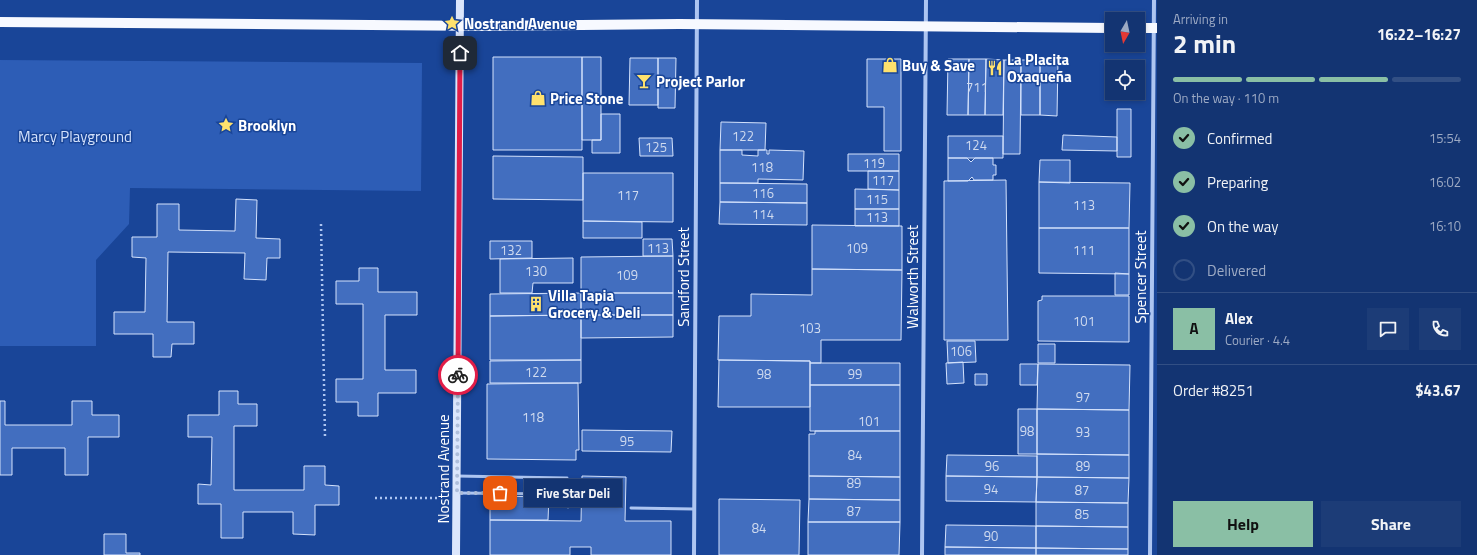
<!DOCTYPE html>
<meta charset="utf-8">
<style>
body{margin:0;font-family:"Titillium Web",sans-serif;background:#1c3c77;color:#f1f3f6;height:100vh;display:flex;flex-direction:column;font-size:15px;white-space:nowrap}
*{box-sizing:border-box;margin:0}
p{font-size:13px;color:#9daac4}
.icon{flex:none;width:22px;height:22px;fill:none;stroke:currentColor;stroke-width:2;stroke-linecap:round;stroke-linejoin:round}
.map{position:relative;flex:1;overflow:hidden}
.drawer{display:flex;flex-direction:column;background:#133472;width:320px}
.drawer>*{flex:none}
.needle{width:26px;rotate:189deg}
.fabs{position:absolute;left:1105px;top:12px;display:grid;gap:8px}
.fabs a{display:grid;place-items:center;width:40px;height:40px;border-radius:0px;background:#133472;box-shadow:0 2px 6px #0003,0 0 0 1px #324f84;font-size:20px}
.pin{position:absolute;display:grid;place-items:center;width:34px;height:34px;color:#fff;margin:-17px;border-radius:8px;box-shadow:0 2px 6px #0006}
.courier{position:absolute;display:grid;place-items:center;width:40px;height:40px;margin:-20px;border:3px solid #e11d48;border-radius:50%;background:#fff;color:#222;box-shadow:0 1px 5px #0007}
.bubble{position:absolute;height:28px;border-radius:0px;background:#133472;box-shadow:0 2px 6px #0003,0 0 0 1px #324f84;font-size:13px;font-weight:700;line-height:28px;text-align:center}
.summary em{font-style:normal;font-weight:700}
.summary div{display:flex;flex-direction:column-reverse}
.summary{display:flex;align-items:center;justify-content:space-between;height:68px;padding:0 16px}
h1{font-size:26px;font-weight:700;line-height:30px}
.bar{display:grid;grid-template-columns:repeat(4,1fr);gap:6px 4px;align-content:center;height:48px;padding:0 16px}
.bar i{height:5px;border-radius:3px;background:#324f84}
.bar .current{background:#8abfa5}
.bar p{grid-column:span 4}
.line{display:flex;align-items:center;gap:10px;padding:0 16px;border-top:1px solid #324f84}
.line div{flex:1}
.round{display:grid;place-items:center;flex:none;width:42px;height:42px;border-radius:0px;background:#1c3c77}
ol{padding:0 16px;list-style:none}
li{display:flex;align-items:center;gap:12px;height:44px}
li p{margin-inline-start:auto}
li .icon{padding:4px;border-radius:50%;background:#8abfa5;color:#111;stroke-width:4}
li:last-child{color:#9daac4}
li i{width:22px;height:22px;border:2px solid #324f84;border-radius:50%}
.button{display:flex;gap:8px;margin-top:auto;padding:8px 16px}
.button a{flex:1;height:46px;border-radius:0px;background:#8abfa5;color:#111;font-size:16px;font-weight:700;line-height:46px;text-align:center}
.button a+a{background:#1c3c77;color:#f1f3f6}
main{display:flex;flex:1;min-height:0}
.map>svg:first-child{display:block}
.green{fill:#2d5db6}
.building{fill:#426ebf;stroke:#d4e2fc}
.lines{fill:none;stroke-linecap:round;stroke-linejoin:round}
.path{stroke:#adc5f1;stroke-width:2.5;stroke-dasharray:2 3;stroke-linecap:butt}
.lane{stroke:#adc5f1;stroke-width:3}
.street{stroke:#adc5f1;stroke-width:4}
.secondary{stroke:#dbe6fc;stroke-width:8}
.primary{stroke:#f7f9ff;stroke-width:10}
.done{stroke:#aebedb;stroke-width:4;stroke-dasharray:0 7.2}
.route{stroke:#e11d48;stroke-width:5}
.labels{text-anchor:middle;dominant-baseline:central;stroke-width:3;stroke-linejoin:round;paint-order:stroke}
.number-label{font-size:13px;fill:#d0dbef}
.poi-label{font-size:15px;font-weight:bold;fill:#fff;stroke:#194598;text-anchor:start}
.park-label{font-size:15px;fill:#d4e2fc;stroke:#194598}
.street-label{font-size:15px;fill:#fff;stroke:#194598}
</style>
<main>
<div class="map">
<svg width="1157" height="555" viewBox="0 0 1157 555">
<rect width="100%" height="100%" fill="#194598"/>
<path class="green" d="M0,60L422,63L421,191L130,188L129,224L96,260V346H0Z"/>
<path class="building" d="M493,57H582V150H493Z
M582,57H601V140H582Z
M630,58H658V105H629Z
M658,58H676L675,108H658Z
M867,59H901V151H884V107H867Z
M948,59H969L968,115H947Z
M969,59H986L985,115H968Z
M986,59L1004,60L1003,115H985Z
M1004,60H1021L1020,154H1003Z
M1021,60H1040V115H1021Z
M1040,60H1058L1057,116L1040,115Z
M1117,109H1131V157H1117Z
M601,114H620V153H592V140H601Z
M721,122L766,123L765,150H720Z
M1063,135L1117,137V151L1062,150Z
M948,136H1003V158H948Z
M639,138H672L673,156H640Z
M720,150H742V155L758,156V150H767V154H769V150L804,151L803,180L758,179V183H720Z
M848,154H899V171H848Z
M493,156L583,157V200L493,199Z
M948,158H967L971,162L975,158H993V165H996V175H993V180H974L972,177L968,181H948Z
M1040,160H1070V183L1039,182Z
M868,171H899V190L868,189Z
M583,173H673V222L583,221Z
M1006,180L1008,340H944V181Z
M1039,182L1130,183L1129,228H1039Z
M720,183L807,184V203L720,202Z
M855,189L899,190V209H855Z
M236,199L257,200L256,238L280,239V258H267L266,280L244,279L245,253L168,252L167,322H194V344H172L171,357H153V334H114V312H145L146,258L132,257V237H157V204H179V230L235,231Z
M720,202L807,203V225L719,224Z
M855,209H899V226H855Z
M583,221L642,222V238H583Z
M812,225L902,226V270L812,269Z
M1039,228H1129V274L1039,273Z
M643,239H672L673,256H643Z
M490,241H532V258L490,259Z
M673,256V293H581V257Z
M573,258V283H533L532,293H500V259Z
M359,268H378V292H417V315H385V370H416V393H378V416H358V402H336V379H363V304H336V281H359Z
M812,269L902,270L901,340H821V363H810V361L718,360L719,316H751V294L812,295Z
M1115,273L1129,274V295H1115Z
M581,293H673V315H581Z
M581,293V315L490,316V294Z
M1042,296H1129V342L1038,341V301L1042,300Z
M581,315H673V337L581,338Z
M581,315V360H490V316Z
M947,341H975L976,362L948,363Z
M1038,344H1055V363H1038Z
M581,360V383H490V361Z
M719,360L810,361V407H718Z
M963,362L964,383L947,384L946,363Z
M810,363H900V385H810Z
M1020,364H1038L1037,385H1020Z
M1038,364L1130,365L1129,410L1037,409Z
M975,374H987V385H975Z
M578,383L579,450H576V460L487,459V384Z
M810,385H900V431H810Z
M219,391H238V404H257V426H234V490H304V466H325V485L339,486V505H315V535L293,534V512H243V538H221V504H198V484L211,485L212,437H188V415H219Z
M0,401H5V425H72V401H92V415H119V437H88V475H65V448H12V475H0Z
M1018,409H1037V454H1018Z
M1037,409L1129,410V455L1037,454Z
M582,430L672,431L671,452L582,451Z
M815,431H900V477L809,476V434H815Z
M1037,454L1129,455V478L1037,477Z
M947,455L1037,456V477L946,476Z
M582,476L626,477L625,521H671V555H591V547H570V555H490V520L581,521Z
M809,476L900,477V500L809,499Z
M946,476L1037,477L1036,502L946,501Z
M1037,477L1129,478L1128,503L1036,502Z
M490,496L549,497L548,520H490Z
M719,499L800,500L799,555H719Z
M809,499L900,500V522H808Z
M1036,502L1128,503V527L1036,526Z
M808,522H900L899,555H808Z
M946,525L1036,526V548L945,547Z
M1036,526L1128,527V549L1036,548Z
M104,534H126V553H140V555H104Z
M945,547L1036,548V555H945Z
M1036,548L1128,549V555H1036Z"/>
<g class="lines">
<path class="path" d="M321,224L325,437
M375,498H442"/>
<path class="lane" d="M457,476L567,478L568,507
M457,493L548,494
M631,508L694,509"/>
<path class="street" d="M694,555L697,0
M922,555L926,0
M1150,555L1154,0"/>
<path class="secondary" d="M456,555L460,0"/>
<path class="primary" d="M0,22L487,26L679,24L1112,28
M1138,28H1157"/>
</g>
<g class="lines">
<path class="done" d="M458,375L457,493H500"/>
<path class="route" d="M458,375L460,53"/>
</g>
<defs>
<symbol id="sight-bare" viewBox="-9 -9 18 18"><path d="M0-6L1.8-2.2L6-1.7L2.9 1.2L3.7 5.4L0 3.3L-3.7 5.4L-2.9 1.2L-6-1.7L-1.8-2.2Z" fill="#ffe26d" stroke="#194598" stroke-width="2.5" paint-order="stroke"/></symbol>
<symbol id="shop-bare" viewBox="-9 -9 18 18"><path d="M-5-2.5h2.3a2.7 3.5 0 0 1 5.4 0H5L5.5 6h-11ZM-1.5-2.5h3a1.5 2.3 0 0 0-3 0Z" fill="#ffe26d" stroke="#194598" stroke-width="2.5" paint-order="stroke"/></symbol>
<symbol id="restaurant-bare" viewBox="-9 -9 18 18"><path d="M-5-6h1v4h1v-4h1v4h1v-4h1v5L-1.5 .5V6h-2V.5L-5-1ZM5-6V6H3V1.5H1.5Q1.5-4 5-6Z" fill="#ffe26d" stroke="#194598" stroke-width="2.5" paint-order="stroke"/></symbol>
<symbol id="bar-bare" viewBox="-9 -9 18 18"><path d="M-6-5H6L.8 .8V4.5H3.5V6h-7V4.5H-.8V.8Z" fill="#ffe26d" stroke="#194598" stroke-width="2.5" paint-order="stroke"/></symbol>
<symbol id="building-bare" viewBox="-9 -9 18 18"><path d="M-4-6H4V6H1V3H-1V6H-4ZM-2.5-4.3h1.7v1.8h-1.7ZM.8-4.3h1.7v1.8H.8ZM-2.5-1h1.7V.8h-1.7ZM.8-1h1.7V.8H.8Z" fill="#ffe26d" stroke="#194598" stroke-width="2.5" paint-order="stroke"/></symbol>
</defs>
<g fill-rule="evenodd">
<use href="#sight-bare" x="441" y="12" width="22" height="22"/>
<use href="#shop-bare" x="879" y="54" width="22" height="22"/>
<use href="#restaurant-bare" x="984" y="57" width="22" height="22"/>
<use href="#bar-bare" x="633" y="70" width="22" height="22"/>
<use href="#shop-bare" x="527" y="87" width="22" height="22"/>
<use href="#sight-bare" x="215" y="114" width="22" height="22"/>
<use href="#building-bare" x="525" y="293" width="22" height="22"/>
</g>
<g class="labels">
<g class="number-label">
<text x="977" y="87">711</text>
<text x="743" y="136">122</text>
<text x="976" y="145">124</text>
<text x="656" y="147">125</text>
<text x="874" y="163">119</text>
<text x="762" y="167">118</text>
<text x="883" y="180">117</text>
<text x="763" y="193">116</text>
<text x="628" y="195">117</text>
<text x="877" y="199">115</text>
<text x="1084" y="205">113</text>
<text x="763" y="214">114</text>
<text x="877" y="217">113</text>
<text x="658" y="248">113</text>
<text x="857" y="248">109</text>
<text x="511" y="250">132</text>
<text x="1084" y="250">111</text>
<text x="536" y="271">130</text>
<text x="627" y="275">109</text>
<text x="1084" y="321">101</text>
<text x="810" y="328">103</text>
<text x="961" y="351">106</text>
<text x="536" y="372">122</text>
<text x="764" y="374">98</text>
<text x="855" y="374">99</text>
<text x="1083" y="397">97</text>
<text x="533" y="417">118</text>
<text x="869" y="421">101</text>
<text x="1027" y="431">98</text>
<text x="1083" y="432">93</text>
<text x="627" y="441">95</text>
<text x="855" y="455">84</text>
<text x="992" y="466">96</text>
<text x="1083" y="466">89</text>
<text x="854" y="483">89</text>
<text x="991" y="489">94</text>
<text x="1082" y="490">87</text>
<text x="854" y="511">87</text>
<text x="1082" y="514">85</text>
<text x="759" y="528">84</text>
<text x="991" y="536">90</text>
</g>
<g class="poi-label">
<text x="464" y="23">Nostrand Avenue</text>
<text x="1007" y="59">La Placita<tspan x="1007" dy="17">Oxaqueña</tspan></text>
<text x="902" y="65">Buy &amp; Save</text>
<text x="656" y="81">Project Parlor</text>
<text x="550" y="98">Price Stone</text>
<text x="238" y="125">Brooklyn</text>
<text x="548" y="295">Villa Tapia<tspan x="548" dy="17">Grocery &amp; Deli</tspan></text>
</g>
<g class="park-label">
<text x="75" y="136">Marcy Playground</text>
</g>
<g class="street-label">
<text transform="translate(683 277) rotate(-90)">Sandford Street</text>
<text transform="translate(912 277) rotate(-90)">Walworth Street</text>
<text transform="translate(1140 277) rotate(-90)">Spencer Street</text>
<text transform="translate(443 469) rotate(-90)">Nostrand Avenue</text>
</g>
</g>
</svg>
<div class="fabs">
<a><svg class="needle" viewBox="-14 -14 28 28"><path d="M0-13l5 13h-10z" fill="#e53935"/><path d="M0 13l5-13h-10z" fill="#9daac4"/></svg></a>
<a><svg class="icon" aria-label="locate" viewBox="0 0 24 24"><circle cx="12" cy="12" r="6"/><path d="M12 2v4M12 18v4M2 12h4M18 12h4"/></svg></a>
</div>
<div class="pin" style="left:500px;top:493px;background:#ea580c"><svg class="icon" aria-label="bag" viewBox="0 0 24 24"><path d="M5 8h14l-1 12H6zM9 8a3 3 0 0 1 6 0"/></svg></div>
<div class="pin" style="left:460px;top:53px;background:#1f2937"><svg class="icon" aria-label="home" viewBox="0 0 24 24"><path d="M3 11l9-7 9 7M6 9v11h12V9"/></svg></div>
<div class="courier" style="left:458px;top:375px"><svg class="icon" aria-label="bike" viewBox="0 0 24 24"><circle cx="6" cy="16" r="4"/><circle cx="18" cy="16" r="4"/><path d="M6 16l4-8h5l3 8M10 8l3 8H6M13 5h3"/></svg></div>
<div class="bubble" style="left:524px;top:479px;width:98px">Five Star Deli</div>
</div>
<section class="drawer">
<div class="summary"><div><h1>2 min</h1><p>Arriving in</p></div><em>16:22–16:27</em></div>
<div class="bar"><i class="current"></i><i class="current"></i><i class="current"></i><i></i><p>On the way · 110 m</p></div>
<ol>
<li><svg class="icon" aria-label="check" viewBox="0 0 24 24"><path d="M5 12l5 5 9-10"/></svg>Confirmed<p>15:54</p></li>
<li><svg class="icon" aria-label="check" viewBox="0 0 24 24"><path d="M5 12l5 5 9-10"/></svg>Preparing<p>16:02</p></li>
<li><svg class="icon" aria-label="check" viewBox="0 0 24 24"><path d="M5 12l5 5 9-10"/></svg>On the way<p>16:10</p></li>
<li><i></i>Delivered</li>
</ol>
<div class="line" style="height:72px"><b class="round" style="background:#8abfa5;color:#111">A</b><div><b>Alex</b><p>Courier · 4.4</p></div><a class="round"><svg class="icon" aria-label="chat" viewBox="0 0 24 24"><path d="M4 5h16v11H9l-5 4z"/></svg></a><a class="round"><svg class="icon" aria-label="phone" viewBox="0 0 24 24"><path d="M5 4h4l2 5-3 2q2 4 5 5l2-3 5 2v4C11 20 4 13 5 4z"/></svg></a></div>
<div class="line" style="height:52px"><div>Order #8251</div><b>$43.67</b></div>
<div class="button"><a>Help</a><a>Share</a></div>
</section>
</main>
